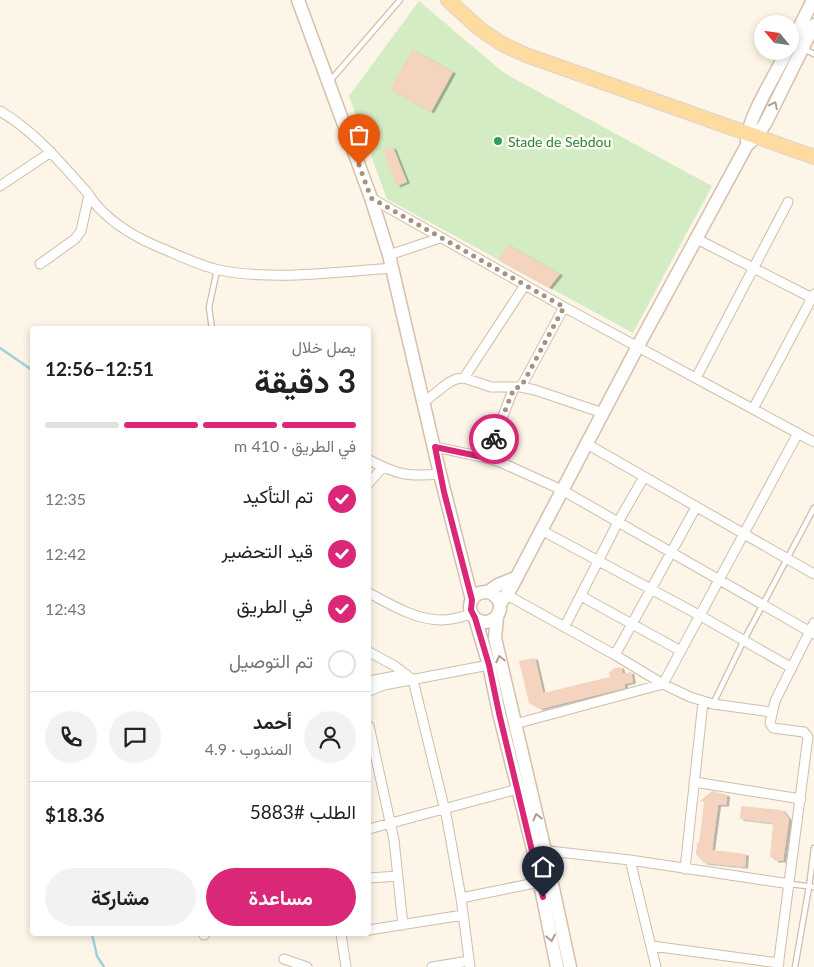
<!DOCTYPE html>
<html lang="ar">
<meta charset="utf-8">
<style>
body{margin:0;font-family:Lato,Vazirmatn,sans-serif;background:#f2f2f2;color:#222;direction:rtl;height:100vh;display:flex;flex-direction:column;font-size:19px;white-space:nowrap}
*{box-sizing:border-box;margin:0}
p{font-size:16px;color:#767676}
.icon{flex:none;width:28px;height:28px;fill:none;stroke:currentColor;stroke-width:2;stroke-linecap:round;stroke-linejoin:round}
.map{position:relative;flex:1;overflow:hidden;direction:ltr}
.details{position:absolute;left:30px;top:326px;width:341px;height:610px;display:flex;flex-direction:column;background:#fff;border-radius:5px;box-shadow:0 2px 8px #0003;direction:rtl}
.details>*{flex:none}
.needle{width:32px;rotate:299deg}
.controls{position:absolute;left:754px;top:15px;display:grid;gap:10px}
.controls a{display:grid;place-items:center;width:45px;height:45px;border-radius:50%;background:#fff;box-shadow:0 2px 8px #0003;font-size:25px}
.pin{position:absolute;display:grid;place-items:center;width:42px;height:42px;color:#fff;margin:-51px -21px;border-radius:50% 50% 50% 0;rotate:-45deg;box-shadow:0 0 5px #0007}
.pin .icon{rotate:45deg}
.courier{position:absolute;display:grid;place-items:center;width:50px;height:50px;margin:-25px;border:4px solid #db2777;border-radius:50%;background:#fff;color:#222;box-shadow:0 1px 6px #0007}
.overview em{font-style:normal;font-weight:700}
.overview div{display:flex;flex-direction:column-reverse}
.overview{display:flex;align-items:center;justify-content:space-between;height:85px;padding:0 15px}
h1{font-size:32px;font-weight:700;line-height:38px}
.bar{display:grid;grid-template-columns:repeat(4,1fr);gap:8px 5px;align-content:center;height:60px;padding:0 15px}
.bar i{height:6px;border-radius:4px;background:#e0e0e0}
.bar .on{background:#db2777}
.bar p{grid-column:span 4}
.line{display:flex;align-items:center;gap:12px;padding:0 15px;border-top:1px solid #e0e0e0}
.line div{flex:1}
.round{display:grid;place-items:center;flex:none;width:52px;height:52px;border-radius:26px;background:#f2f2f2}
ol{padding:0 15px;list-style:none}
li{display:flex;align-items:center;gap:15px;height:55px}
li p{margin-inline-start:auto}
li .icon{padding:5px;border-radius:50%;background:#db2777;color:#fff;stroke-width:4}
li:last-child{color:#767676}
li i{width:28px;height:28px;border:2px solid #e0e0e0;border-radius:50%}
.button{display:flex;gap:10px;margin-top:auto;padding:10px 15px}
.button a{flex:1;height:58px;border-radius:30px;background:#db2777;color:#fff;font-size:20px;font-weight:700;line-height:58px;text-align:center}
.button a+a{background:#f2f2f2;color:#222}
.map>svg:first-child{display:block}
.green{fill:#d4ecc4}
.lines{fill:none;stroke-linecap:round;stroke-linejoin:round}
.stream{stroke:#a0d1db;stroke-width:2.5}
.building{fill:#f4d4be;filter:url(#shadow)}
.lane-casing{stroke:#d0bdac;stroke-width:7}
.street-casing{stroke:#d0bdac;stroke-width:11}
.secondary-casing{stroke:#d6bfac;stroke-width:15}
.primary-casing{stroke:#dcd4d0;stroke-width:16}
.lane{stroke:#fff;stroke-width:4.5}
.street{stroke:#fff;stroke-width:9}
.secondary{stroke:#fff;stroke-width:12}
.primary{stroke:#fedb9e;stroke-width:14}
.oneway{stroke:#af9d92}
.done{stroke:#a79181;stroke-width:5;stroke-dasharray:0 9}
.route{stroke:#db2777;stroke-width:6}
.leisure-dot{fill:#2e9e5b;stroke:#fff9ee;stroke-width:2}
.labels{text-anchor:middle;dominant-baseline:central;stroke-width:5;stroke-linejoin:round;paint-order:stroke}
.leisure-label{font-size:14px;fill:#27864d;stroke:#fff9ee;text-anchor:start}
</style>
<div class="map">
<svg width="814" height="967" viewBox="0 0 814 967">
<defs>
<filter id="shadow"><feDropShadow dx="3" dy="1.5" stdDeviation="0" flood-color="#0004"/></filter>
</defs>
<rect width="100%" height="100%" fill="#fdf5e7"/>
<path class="green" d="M419,1L504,73L712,186L633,333L387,199L349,96Z"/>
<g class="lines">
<path class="stream" d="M0,348L32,370
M92,934L97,956L104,967"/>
</g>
<path class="building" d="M412,49L453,72L431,112L390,90Z
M393,147L407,182L397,186L383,151Z
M508,245L560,274L549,288L498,260Z
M535,658L543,693L610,677L609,672L612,671V669L621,667L623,674L631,672L633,682L625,684V688L540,709L529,703L519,661Z
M712,791L727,795L726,805H718L712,850L746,854L745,867L704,863L696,854L697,843H699L704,802L700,801Z
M741,806L782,810L789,819L783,861H775V858L770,857L773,823L740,819Z"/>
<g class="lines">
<defs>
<path id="lane" d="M804,49L814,54
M330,81L400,0
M212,329L209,307L217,270
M713,704L744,640L814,508
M791,884L814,887
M795,967L809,887L814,848"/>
<path id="street" d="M0,111C34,131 59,161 85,190C90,196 94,203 99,208C118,228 140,240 166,250C182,257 201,266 219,270C274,281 337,272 393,268
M0,186L51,152
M371,198L564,307L814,442
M697,239L814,299
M389,255L440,238
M40,264L75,239L81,231L89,195
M464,378L525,285
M696,378L788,202
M521,387L564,307
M424,402L448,383L456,379L464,378L491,387H521L535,390L603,413
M753,409L814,294
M587,444L814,574
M435,447L487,458L500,462L562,490L814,634
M487,458L514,387
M369,460C398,475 408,477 440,474
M369,483L383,467
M541,530L699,615L792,668
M369,593C391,605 416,620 442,620C452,620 462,617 472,614
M507,595L615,655L663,684L690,697L713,704L771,712
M581,596L681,651
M565,626L618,522L644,477
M369,652L395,666L413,680L447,819L461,898L470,967
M615,655L696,507
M369,681L406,674
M369,691L384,685L489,665
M515,724L663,684L798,433
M369,726L394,840L403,925
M694,782L801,799
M369,829L518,789
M540,850L630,860L790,884
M630,860L656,967
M685,869L703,702
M369,878L398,876
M461,898L540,882
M369,930L463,915
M341,934L346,967
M204,935L205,934
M652,946L779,963
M284,959L307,967
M432,967L469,961
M778,967L808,737L804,732L773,728L770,723L775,701L814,623"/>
<path id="secondary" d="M298,0L371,198L389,255L440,474L472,600
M790,46L813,0
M747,141C746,121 777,72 787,51
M488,592L498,585L515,578
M470 607a15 15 0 1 1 30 0a15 15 0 1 1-30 0Z
M500,604L511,588L638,346L747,145L757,136L766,122L814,25
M497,617L495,638L545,851L570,967
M475,618L489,665L499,713L533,849L557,967"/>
<path id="primary" d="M448,0L480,29L502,44L526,55L814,157"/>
</defs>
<use href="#lane" class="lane-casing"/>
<use href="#street" class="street-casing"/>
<use href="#secondary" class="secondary-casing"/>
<use href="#primary" class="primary-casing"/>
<use href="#lane" class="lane"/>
<use href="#street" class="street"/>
<use href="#secondary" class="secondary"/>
<use href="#primary" class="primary"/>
</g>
<defs><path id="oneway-chevron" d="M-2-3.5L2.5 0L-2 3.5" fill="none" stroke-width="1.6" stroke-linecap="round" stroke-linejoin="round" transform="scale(1.25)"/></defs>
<g class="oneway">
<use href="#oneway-chevron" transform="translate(774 105) rotate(-64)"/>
<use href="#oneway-chevron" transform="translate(500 659) rotate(-103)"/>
<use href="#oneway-chevron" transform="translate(537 817) rotate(-103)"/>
<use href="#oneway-chevron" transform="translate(551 938) rotate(79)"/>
</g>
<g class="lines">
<path class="done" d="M359,165L371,198L564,307L521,387L514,388L494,439"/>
<path class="route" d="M494,439L487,458L435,447L444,492L472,600L471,610L475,618L489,665L499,713L543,897"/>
</g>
<circle class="leisure-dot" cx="498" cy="141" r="5"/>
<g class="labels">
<g class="leisure-label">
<text x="508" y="141">Stade de Sebdou</text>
</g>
</g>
</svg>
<div class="controls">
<a><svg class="needle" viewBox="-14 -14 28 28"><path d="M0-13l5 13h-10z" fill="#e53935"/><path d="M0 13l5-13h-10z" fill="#767676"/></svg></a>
</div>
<div class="pin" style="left:359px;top:165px;background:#ea580c"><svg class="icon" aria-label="bag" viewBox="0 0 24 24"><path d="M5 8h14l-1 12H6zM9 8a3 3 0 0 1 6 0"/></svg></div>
<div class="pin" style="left:543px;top:897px;background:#1f2937"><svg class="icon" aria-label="home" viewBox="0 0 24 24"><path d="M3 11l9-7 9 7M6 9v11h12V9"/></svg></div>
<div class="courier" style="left:494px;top:439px"><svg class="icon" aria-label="bike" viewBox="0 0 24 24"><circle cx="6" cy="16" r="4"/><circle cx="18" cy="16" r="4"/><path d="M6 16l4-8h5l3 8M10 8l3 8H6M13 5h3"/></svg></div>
<section class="details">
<div class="overview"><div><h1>3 دقيقة</h1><p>يصل خلال</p></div><em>12:51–12:56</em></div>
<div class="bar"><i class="on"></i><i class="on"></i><i class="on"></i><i></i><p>في الطريق · 410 m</p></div>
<ol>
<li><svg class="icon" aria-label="check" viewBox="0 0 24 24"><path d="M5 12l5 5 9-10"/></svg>تم التأكيد<p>12:35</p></li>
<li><svg class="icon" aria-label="check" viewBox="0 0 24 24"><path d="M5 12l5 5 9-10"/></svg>قيد التحضير<p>12:42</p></li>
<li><svg class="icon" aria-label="check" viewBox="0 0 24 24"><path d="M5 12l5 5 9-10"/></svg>في الطريق<p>12:43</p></li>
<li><i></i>تم التوصيل</li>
</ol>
<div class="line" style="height:90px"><a class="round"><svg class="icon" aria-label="person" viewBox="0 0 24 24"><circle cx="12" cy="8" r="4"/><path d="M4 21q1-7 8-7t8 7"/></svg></a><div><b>أحمد</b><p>المندوب · 4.9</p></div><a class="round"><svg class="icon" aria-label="chat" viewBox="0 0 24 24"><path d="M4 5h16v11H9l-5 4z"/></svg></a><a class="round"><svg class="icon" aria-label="phone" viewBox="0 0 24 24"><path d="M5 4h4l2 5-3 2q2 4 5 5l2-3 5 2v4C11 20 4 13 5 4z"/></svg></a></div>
<div class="line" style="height:65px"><div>الطلب #5883</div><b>$18.36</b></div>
<div class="button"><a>مساعدة</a><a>مشاركة</a></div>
</section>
</div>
